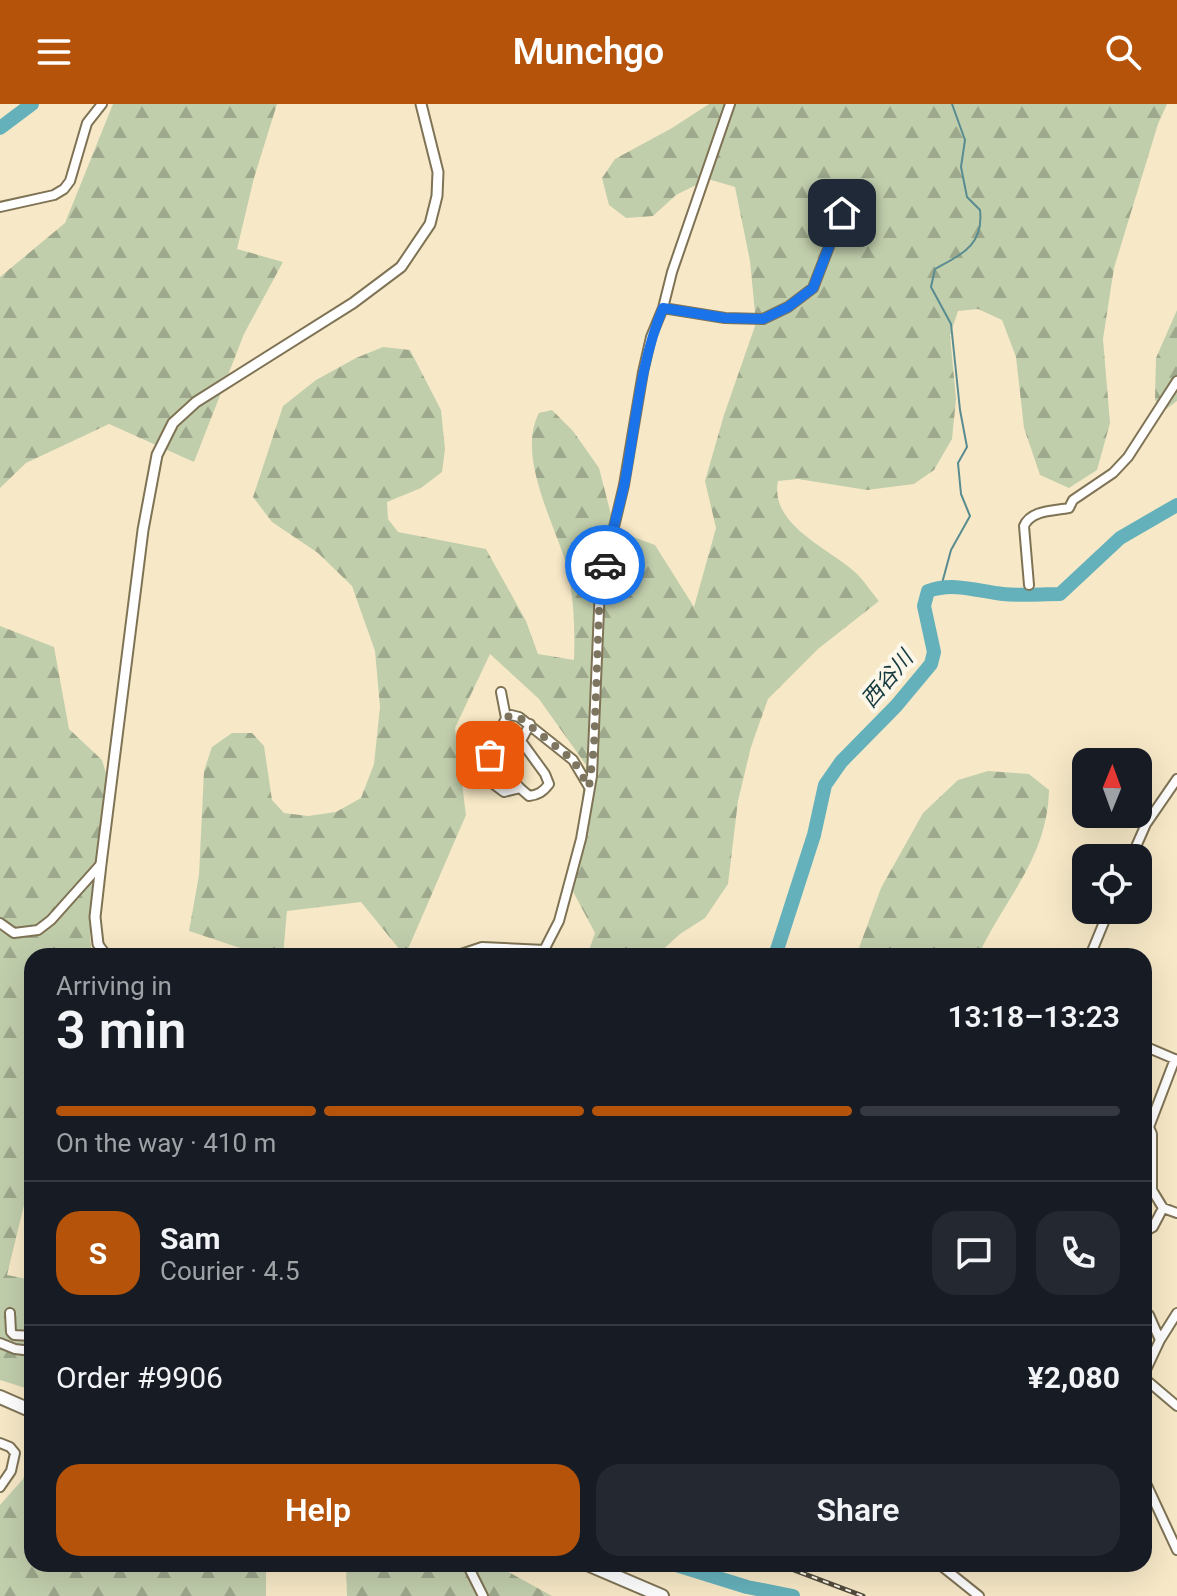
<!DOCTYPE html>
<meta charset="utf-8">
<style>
body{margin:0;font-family:Roboto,"Noto Sans JP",sans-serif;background:#242831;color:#f1f3f6;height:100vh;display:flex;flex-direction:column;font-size:30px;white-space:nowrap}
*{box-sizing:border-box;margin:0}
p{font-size:26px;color:#9ea1a6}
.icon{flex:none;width:44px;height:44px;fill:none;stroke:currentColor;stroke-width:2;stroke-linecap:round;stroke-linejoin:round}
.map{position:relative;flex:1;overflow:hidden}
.sheet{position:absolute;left:24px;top:844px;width:1128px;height:624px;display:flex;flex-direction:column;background:#171b24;border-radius:24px;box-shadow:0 8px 32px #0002}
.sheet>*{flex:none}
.needle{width:52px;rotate:1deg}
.buttons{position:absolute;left:1072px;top:644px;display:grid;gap:16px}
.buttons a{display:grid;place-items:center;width:80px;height:80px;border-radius:16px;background:#171b24;box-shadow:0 8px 32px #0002;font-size:40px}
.pin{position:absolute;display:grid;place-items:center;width:68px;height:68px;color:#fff;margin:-34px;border-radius:16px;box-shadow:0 4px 12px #0006}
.courier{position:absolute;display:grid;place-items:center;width:80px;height:80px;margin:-40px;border:6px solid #1a73e8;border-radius:50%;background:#fff;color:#222;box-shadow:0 2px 10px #0007}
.overview em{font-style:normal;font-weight:600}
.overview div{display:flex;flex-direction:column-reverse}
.overview{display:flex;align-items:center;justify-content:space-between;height:136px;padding:0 32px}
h1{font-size:52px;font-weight:600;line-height:60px}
.bar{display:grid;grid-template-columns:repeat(4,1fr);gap:12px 8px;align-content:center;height:96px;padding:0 32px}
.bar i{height:10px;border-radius:6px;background:#363941}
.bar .active{background:#b45309}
.bar p{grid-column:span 4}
.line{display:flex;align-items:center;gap:20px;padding:0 32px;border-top:2px solid #363941}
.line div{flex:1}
.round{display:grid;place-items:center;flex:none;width:84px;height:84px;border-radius:24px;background:#242831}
.cta{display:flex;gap:16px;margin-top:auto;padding:16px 32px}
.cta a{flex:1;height:92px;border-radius:24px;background:#b45309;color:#fff;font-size:32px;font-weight:600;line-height:92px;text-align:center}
.cta a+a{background:#242831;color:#f1f3f6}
header{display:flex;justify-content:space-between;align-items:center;height:104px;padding:0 32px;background:#b45309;color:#fff;font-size:36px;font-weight:600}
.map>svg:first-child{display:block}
.forest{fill:url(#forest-firs)}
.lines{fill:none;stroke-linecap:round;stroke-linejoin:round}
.stream{stroke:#598c90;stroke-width:2}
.river{stroke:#65b1bb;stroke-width:14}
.minor-casing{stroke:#7f7355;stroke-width:12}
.tertiary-casing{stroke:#7f7355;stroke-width:13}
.trunk-casing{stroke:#7f7355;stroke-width:16}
.minor{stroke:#fff;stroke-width:8}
.tertiary{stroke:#fff;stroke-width:9}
.trunk{stroke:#fff;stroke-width:12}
.rail-casing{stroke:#534c3d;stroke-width:5}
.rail{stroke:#fcf7e9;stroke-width:2;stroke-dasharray:6;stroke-linecap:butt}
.done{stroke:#7e7561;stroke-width:8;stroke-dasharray:0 14.4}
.route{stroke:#1a73e8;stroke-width:10}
.labels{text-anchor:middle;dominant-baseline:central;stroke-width:8;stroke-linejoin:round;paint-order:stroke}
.water-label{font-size:22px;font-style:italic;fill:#153a3f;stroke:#fcf7e9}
</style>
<header><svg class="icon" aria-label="menu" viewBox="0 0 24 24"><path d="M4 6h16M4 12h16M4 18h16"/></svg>Munchgo<svg class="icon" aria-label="search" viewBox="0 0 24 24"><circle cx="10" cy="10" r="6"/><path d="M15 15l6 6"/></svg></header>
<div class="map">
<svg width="1177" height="1492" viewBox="0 0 1177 1492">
<defs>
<pattern id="forest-firs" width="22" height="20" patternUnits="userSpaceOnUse" patternTransform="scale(2)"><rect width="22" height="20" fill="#c1ceac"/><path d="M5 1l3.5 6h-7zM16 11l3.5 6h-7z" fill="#9ea88c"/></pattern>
</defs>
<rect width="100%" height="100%" fill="#f7e9c7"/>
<path class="forest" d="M113,0H277L254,74L237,145L283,158L244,230L194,358L109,320L26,359L0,384V173L65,119Z
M709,0H1167L1158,20L1114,164L1103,235L1110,319L1097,366L1069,384L1040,371L1024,324L1016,253L1002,216L978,205L958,207L950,231L956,295L952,335L934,366L914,380L867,386L798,375L778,377C769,420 828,444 855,468C864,476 871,488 879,497L818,545L768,595L751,643L738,697L728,780L705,814L680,830L656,852H587L595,829L568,778L579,722L586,661L539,595L490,550L455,624L466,711L405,852L361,798L287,807L283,852H264L189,827L199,771L204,667L212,643L232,629H252L264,642L272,696L284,709L308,712L336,708L361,694L374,660L380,603L375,547L352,482L318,449L272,418L253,393L283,302L316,276L356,254L383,243L410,246L441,306L445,345L442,368L421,384L387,398L388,415L398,428L486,445L526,517L538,550L574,556C575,525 574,493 567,463C555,420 516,352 539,309L552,306L573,327L599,364L615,426L655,441L694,503L716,424L705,377L724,311L756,219L750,157L735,83L708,75L676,91L653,112L626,114L609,101L602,74L615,55L672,24Z
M1177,206V297L1165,306L1155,296L1156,254Z
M0,522L54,543L69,625L102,656L114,696L102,752L90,832L92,852H32V1068L7,1171L32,1176V1286L0,1276Z
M988,667L1029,670L1049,686C1047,756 1005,793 978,852H856L881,784L923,709L958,676Z
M32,1349V1460H266V1492H0V1401L23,1375Z
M348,1460H494L552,1492H347L346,1463Z"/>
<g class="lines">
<path class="stream" d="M941,483L951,446L970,412L961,390L958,359L967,343L960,306L951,220L931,183L935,165C962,150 984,141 980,106L967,93L961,63L965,36L952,0"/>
<path class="river" d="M0,24L32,0
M775,852L814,731L825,681L841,658L896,602L931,560L934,548L924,502L928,487C954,478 977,487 1003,490C1022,492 1041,490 1060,490L1120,434L1177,401
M673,1460L747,1483L793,1492"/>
<defs>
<path id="minor" d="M0,103L54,91L64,85L70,77L87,19L102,0
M663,204L725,214L763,215L788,203L813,184L842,109
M1029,481L1024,422C1031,406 1053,407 1069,404L1073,396L1113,369L1128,353L1177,277
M501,588L506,614
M490,651L520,684L504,688L488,676C483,656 497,633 506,614L511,611L519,613L573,656L589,683
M520,684L529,692C538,691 543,688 549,680L545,670L521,637L530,620
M1131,754L1146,720L1177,675
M0,819L14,829L38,826L51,816L101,760
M98,840L107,852
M455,852L482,843L545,846
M541,852L559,817L581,735L592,672L600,482L624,381L643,268L651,233L663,204L672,168L730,0
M1090,852L1109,806
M1144,942L1177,956
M1163,1104L1177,1109
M1144,1128L1153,1123L1163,1104L1152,1086V1030L1149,1023L1175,955
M1144,1208L1149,1211L1160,1236L1144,1270
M10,1209L11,1228L14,1231L32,1232
M1160,1236L1177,1209
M0,1239L15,1245L32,1247
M1144,1274L1177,1302
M0,1339L10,1343L15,1349L11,1367L0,1383
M1144,1375L1177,1446
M467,1460L483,1492
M939,1460L979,1492"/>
<path id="tertiary" d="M98,840L95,813L101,760L143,426L157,351L173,319L196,298L353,199L401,163L430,120L437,92L438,68L421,0"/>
<path id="trunk" d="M0,1293L32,1307
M587,1460L662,1492"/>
</defs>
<use href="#minor" class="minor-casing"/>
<use href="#tertiary" class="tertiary-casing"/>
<use href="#trunk" class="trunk-casing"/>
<use href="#minor" class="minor"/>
<use href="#tertiary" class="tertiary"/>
<use href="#trunk" class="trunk"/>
<defs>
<path id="rail" d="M778,1460L863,1492"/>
</defs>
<use href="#rail" class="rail-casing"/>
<use href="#rail" class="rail"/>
</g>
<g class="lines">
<path class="done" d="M490,651L506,614L511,611L519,613L573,656L589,683L594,643L600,482L605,461"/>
<path class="route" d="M605,461C610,433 619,406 625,377C636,319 640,259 663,204L725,214L763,215L788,203L813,184L842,109"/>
</g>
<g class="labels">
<g class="water-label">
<text transform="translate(887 575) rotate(-50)">西谷川</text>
</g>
</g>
</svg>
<div class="buttons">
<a><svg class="needle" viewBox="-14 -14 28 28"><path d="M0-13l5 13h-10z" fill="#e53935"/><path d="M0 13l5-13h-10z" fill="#9ea1a6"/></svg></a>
<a><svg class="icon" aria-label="locate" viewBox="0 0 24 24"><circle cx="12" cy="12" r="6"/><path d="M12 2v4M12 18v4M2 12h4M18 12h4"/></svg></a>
</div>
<div class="pin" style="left:490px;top:651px;background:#ea580c"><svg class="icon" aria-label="bag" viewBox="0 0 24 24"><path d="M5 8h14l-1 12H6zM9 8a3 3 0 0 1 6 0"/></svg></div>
<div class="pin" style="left:842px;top:109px;background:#1f2937"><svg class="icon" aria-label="home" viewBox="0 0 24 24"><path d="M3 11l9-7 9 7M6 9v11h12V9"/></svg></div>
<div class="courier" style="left:605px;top:461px"><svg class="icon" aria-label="car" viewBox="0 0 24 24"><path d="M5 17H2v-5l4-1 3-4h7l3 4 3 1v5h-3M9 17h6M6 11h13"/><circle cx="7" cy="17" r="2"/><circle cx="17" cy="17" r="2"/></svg></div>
<section class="sheet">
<div class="overview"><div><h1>3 min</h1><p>Arriving in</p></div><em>13:18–13:23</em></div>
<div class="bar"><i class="active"></i><i class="active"></i><i class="active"></i><i></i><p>On the way · 410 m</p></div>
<div class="line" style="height:144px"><b class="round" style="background:#b45309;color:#fff">S</b><div><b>Sam</b><p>Courier · 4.5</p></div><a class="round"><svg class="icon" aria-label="chat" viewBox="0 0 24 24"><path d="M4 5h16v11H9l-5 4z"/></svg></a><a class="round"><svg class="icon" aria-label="phone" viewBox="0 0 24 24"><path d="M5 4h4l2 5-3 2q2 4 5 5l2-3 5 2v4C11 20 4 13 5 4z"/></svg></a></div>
<div class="line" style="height:104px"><div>Order #9906</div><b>¥2,080</b></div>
<div class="cta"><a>Help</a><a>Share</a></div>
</section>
</div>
